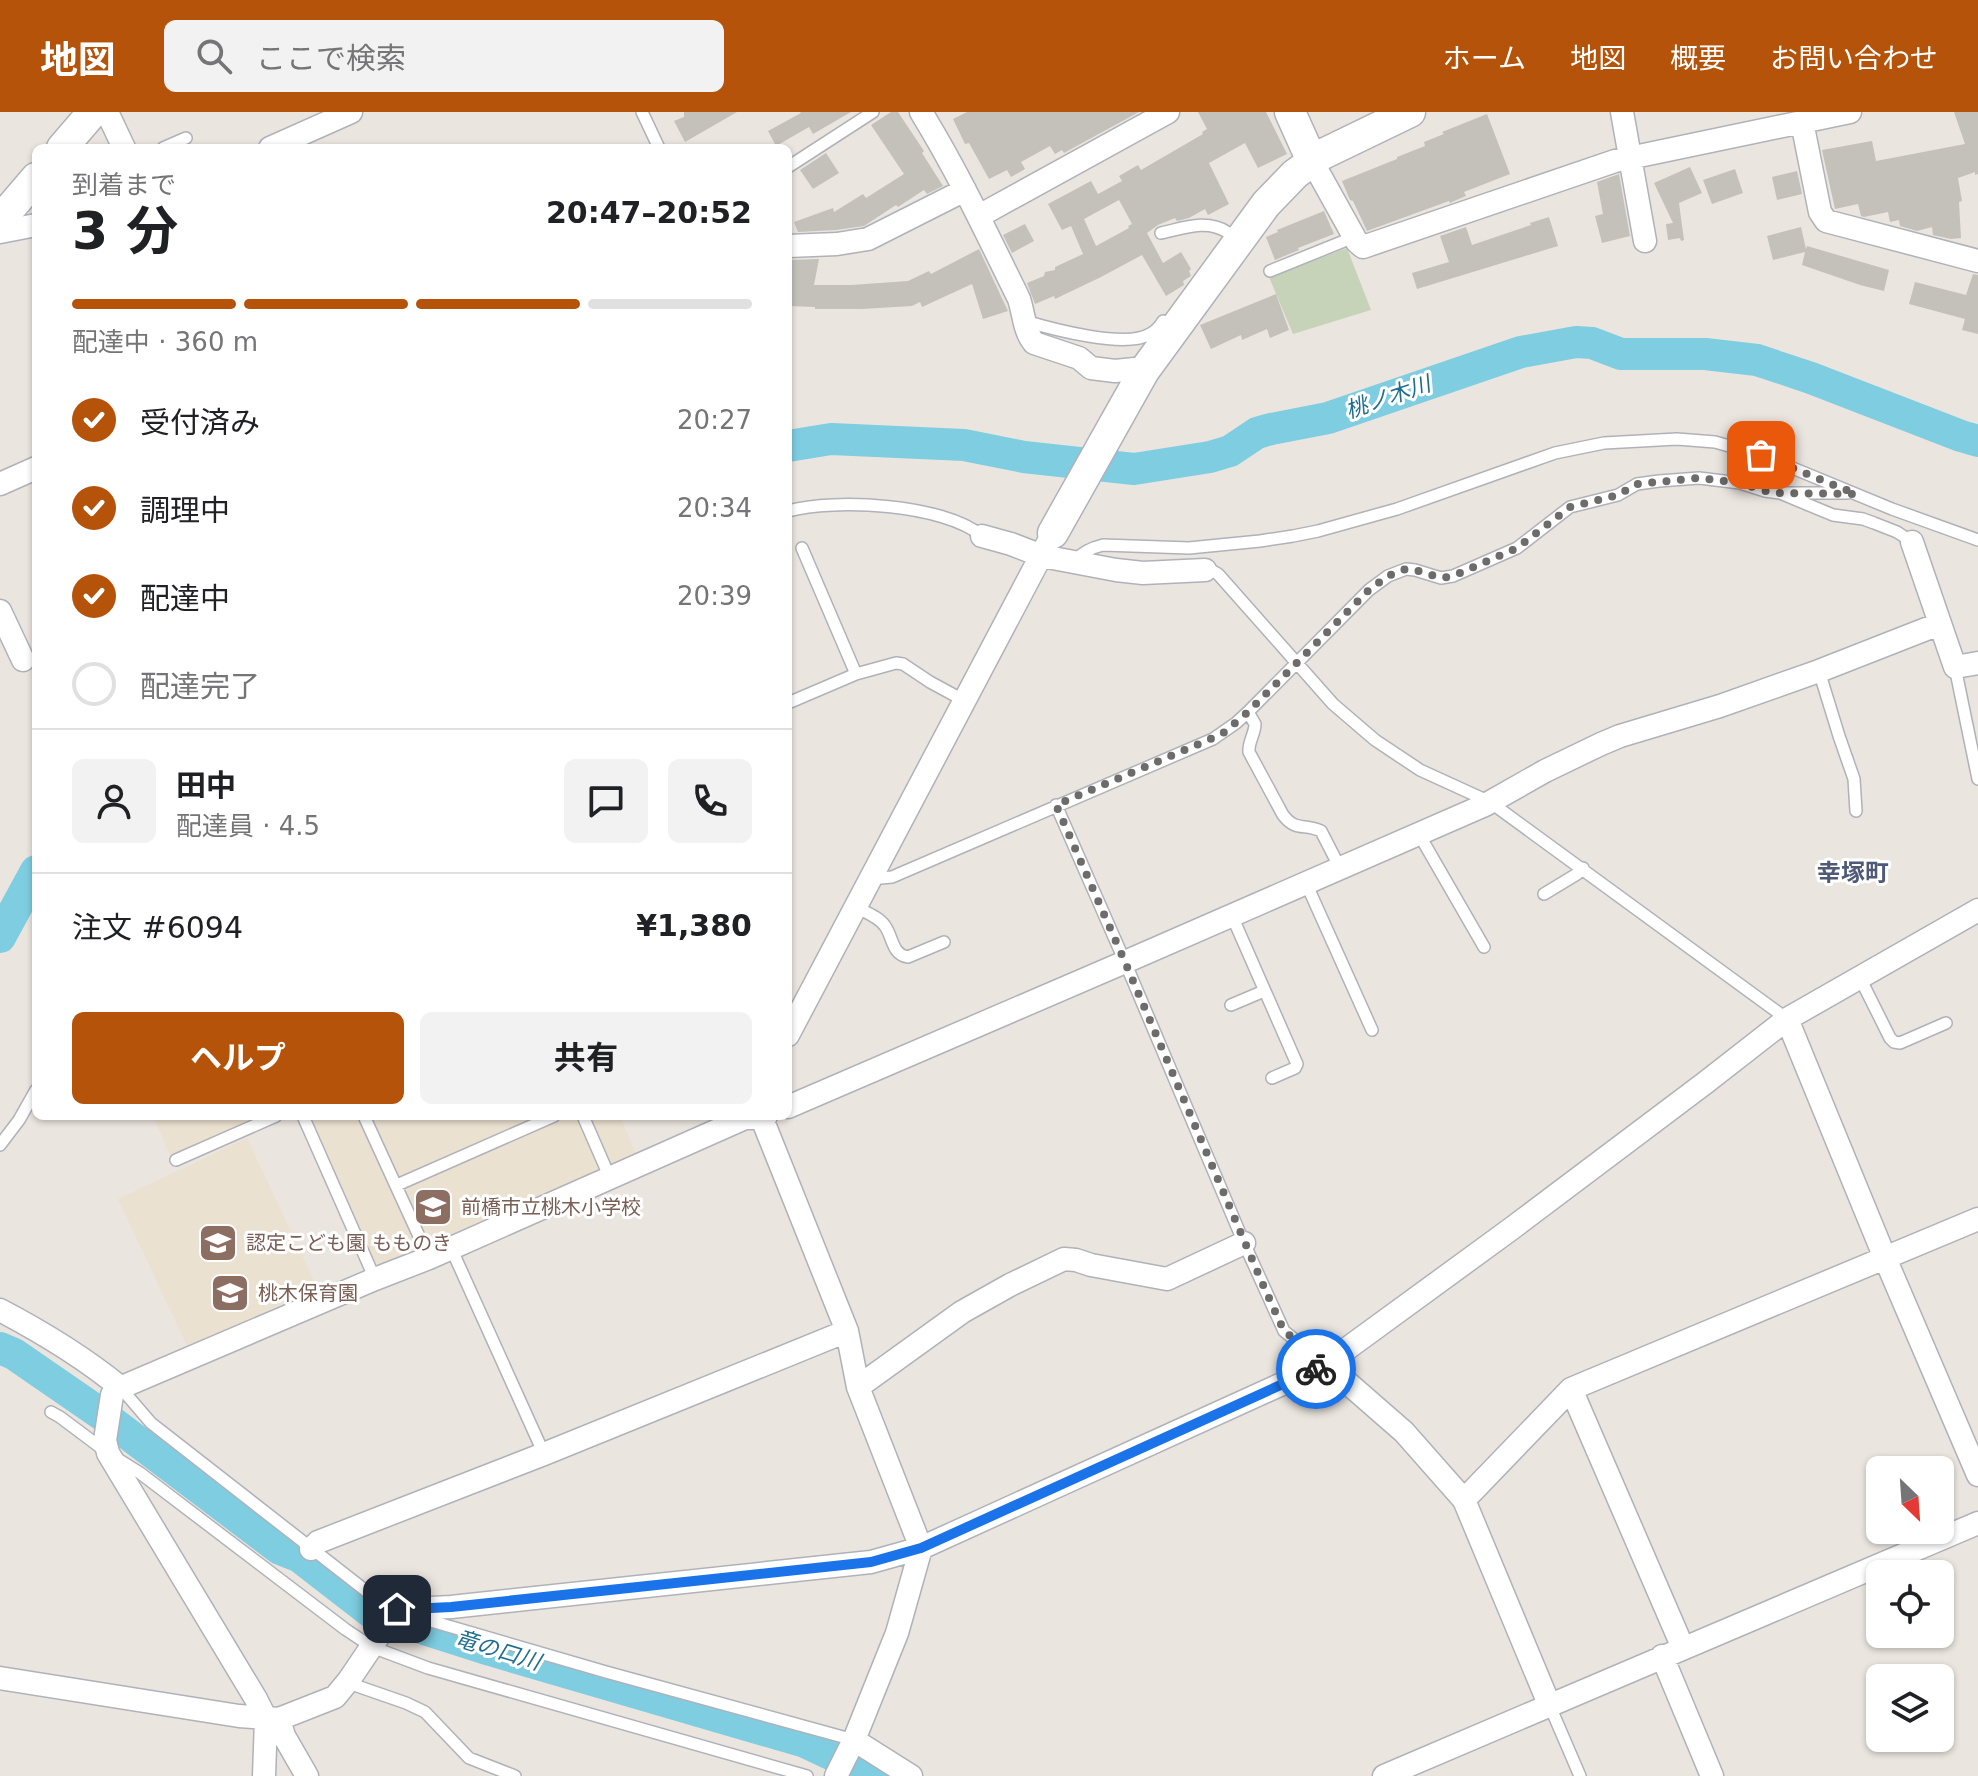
<!DOCTYPE html>
<html lang="ja">
<meta charset="utf-8">
<style>
body{margin:0;font-family:"DejaVu Sans","Noto Sans JP",sans-serif;background:#f2f2f2;color:#202124;height:100vh;display:flex;flex-direction:column;font-size:30px;white-space:nowrap}
*{box-sizing:border-box;margin:0}
p{font-size:26px;color:#757577}
.icon{flex:none;width:44px;height:44px;fill:none;stroke:currentColor;stroke-width:2;stroke-linecap:round;stroke-linejoin:round}
.map{position:relative;flex:1;overflow:hidden}
.side{position:absolute;left:32px;top:32px;width:760px;height:976px;display:flex;flex-direction:column;background:#fff;border-radius:12px;box-shadow:0 2px 6px #0004}
.side>*{flex:none}
.needle{width:52px;rotate:155deg}
.buttons{position:absolute;left:1866px;top:1344px;display:grid;gap:16px}
.buttons a{display:grid;place-items:center;width:88px;height:88px;border-radius:12px;background:#fff;box-shadow:0 2px 6px #0004;font-size:40px}
.pin{position:absolute;display:grid;place-items:center;width:68px;height:68px;color:#fff;margin:-34px;border-radius:16px;box-shadow:0 4px 12px #0006}
.courier{position:absolute;display:grid;place-items:center;width:80px;height:80px;margin:-40px;border:6px solid #1a73e8;border-radius:50%;background:#fff;color:#222;box-shadow:0 2px 10px #0007}
.head em{font-style:normal;font-weight:700}
.head div{display:flex;flex-direction:column-reverse}
.head{display:flex;align-items:center;justify-content:space-between;height:136px;padding:0 40px}
h1{font-size:52px;font-weight:700;line-height:60px}
.bar{display:grid;grid-template-columns:repeat(4,1fr);gap:12px 8px;align-content:center;height:96px;padding:0 40px}
.bar i{height:10px;border-radius:6px;background:#e0e0e0}
.bar .selected{background:#b45309}
.bar p{grid-column:span 4}
.line{display:flex;align-items:center;gap:20px;padding:0 40px;border-top:2px solid #e0e0e0}
.line div{flex:1}
.round{display:grid;place-items:center;flex:none;width:84px;height:84px;border-radius:12px;background:#f2f2f2}
ol{padding:0 40px;list-style:none}
li{display:flex;align-items:center;gap:24px;height:88px}
li p{margin-inline-start:auto}
li .icon{padding:8px;border-radius:50%;background:#b45309;color:#fff;stroke-width:4}
li:last-child{color:#757577}
li i{width:44px;height:44px;border:4px solid #e0e0e0;border-radius:50%}
.cta{display:flex;gap:16px;margin-top:auto;padding:16px 40px}
.cta a{flex:1;height:92px;border-radius:12px;background:#b45309;color:#fff;font-size:32px;font-weight:700;line-height:92px;text-align:center}
.cta a+a{background:#f2f2f2;color:#202124}
header{display:flex;align-items:center;gap:48px;box-sizing:border-box;height:112px;padding:0 40px;background:#b45309;color:#fff}
header strong{font-size:38px}
nav{display:flex;gap:44px;margin-inline-start:auto;font-size:28px}
.search{width:560px;height:72px;background:#f2f2f2;display:flex;align-items:center;gap:20px;box-sizing:border-box;padding:0 28px;border-radius:12px;color:#757577;font-size:30px}
.map>svg:first-child{display:block}
.education{fill:#ebe1d1}
.cemetery{fill:#c7d3b8}
.lines{fill:none;stroke-linecap:round;stroke-linejoin:round}
.river{stroke:#7ecde1;stroke-width:32}
.building{fill:#c4c0ba;fill-rule:evenodd}
.lane-casing{stroke:#b0b2ba;stroke-width:14}
.street-casing{stroke:#b0b2ba;stroke-width:25}
.secondary-casing{stroke:#b0b2ba;stroke-width:33}
.lane{stroke:#fff;stroke-width:11}
.street{stroke:#fff;stroke-width:22}
.secondary{stroke:#fff;stroke-width:30}
.done{stroke:#6e6c6a;stroke-width:8;stroke-dasharray:0 14.4}
.route{stroke:#1a73e8;stroke-width:10}
.labels{text-anchor:middle;dominant-baseline:central;stroke-width:6;stroke-linejoin:round;paint-order:stroke}
.education-label{font-size:20px;fill:#785e54;stroke:#fff;text-anchor:start}
.water-label{font-size:22px;font-style:italic;fill:#1d6e8e;stroke:#fff}
.quarter-label{font-size:24px;font-weight:bold;fill:#505a77;stroke:#fff}
</style>
<header>
<strong>地図</strong>
<div class="search"><svg class="icon" aria-label="search" viewBox="0 0 24 24"><circle cx="10" cy="10" r="6"/><path d="M15 15l6 6"/></svg>ここで検索</div>
<nav><a>ホーム</a><a>地図</a><a>概要</a><a>お問い合わせ</a></nav>
</header>
<div class="map">
<svg width="1978" height="1664" viewBox="0 0 1978 1664">
<rect width="100%" height="100%" fill="#ebe5df"/>
<path class="education" d="M153,1004H260L170,1043Z
M311,1004H620L636,1042L381,1153L373,1149Z
M247,1026L317,1175L188,1236L118,1087Z"/>
<path class="cemetery" d="M1347,136L1371,198L1293,222L1269,165Z"/>
<g class="lines">
<path class="river" d="M788,334L831,327L964,333L1024,345L1134,357L1210,345L1230,339L1257,321L1271,317L1328,306L1521,240L1576,230L1592,231L1621,242H1705L1757,248L1811,266L1961,324L1978,329
M0,825L36,759
M0,1236L14,1242L104,1304L280,1437L300,1445L371,1500L490,1538L805,1630L858,1655L873,1664"/>
</g>
<path class="building" d="M684,0H737L685,30L674,9L684,5Z
M800,0H851L813,22L809,15L776,34L768,19L801,1Z
M891,0H898L924,39L922,41L943,74L927,82L924,78L898,95L896,93L864,114L836,118L798,120L794,110L833,96L834,100L863,82L866,86L904,62L871,13Z
M967,0H1139L1064,41L1062,38L1055,42L1050,34L1021,50L1025,57L1011,65L1007,58L989,67L969,31L965,32L953,7Z
M1198,0H1266L1287,42L1258,56L1245,31L1209,51L1229,92L1208,103L1205,97L1189,106L1177,109L1175,106L1158,113L1147,121L1163,151L1181,140L1191,157L1189,159L1191,164L1183,169L1184,173L1166,184L1142,143L1101,165L1055,187L1054,184L1035,192L1027,171L1044,164L1045,160L1055,158V155L1083,142L1071,114L1062,118L1048,92L1091,69L1098,82L1122,69L1119,64L1138,53L1141,58L1203,22L1202,20L1207,17ZM1119,88L1132,112L1128,114L1129,116L1096,134L1084,107Z
M1954,0H1978V62L1975,63V60L1958,66L1962,89L1959,90L1961,126L1951,127L1933,123L1932,115L1917,119L1900,114L1899,108L1890,110L1888,100L1864,105L1861,104L1858,92L1835,97L1822,38L1872,29L1876,49L1965,32Z
M1487,2L1510,62L1464,80L1466,84L1454,89L1450,91L1449,89L1367,119L1353,89L1350,88L1342,69L1397,47V45L1425,34L1424,30L1444,22L1442,20Z
M826,41L839,61L813,77L800,58Z
M1690,55L1702,81L1679,91L1684,128L1681,129L1680,126L1668,128L1666,112L1673,111L1654,71Z
M1735,57L1743,81L1712,92L1703,68Z
M1797,59L1802,82L1777,88L1772,65Z
M1619,62L1630,124L1602,131L1595,104L1603,102L1597,70Z
M1324,99L1334,122L1298,136L1299,138L1275,148L1266,125L1278,120L1277,118Z
M1549,105L1558,134L1417,177L1412,161L1449,150L1440,124L1466,115L1472,133L1531,113L1530,111Z
M1025,112L1034,129L1012,141L1003,123Z
M1801,115L1806,137L1807,134L1889,158L1884,179L1860,173L1802,153L1805,140L1773,148L1767,124Z
M979,137L1008,199L983,207L972,172L922,195L920,190L912,194L862,197H815V195L788,194V148L819,147L814,173H851L908,169L929,159L931,162Z
M1973,162L1978,163V222L1962,218L1965,207L1909,192L1915,170L1966,183Z
M1276,182L1289,218L1270,226L1267,217L1242,228L1241,223L1211,237L1200,213Z"/>
<g class="lines">
<defs>
<path id="lane" d="M642,0L659,36
M163,36L186,26
M788,55L873,0
M1161,121C1184,116 1207,107 1227,120
M1270,159L1354,125
M1025,209C1052,217 1126,237 1150,222C1156,219 1160,214 1163,209
M1784,381H1847
M788,399C835,386 944,392 982,424
M802,436L856,562
M1074,449C1083,441 1090,436 1103,433L1189,436L1260,429L1293,424L1318,419L1397,397L1555,341L1604,331L1677,327L1715,330L1761,343L1892,397L1978,428
M1205,458H1211L1218,462L1333,592L1375,628L1420,658L1490,690L1787,907
M1955,555L1978,667
M1819,559L1839,624L1854,667L1856,699
M788,591L856,562L896,551L903,552L930,570L965,589
M1248,600L1255,612C1255,622 1248,630 1249,640L1283,703C1296,720 1304,711 1321,719L1340,756
M1056,693L1125,850L1244,1131L1284,1219L1325,1252
M1420,721L1424,731L1484,835
M873,763L881,766L892,765L1213,627L1236,611L1248,600L1369,478L1388,464L1406,457L1415,458L1441,466L1453,464L1517,436L1570,395L1618,383L1637,372L1659,369L1699,366L1740,371L1765,379L1780,381L1833,403L1863,407L1874,411L1897,420L1912,430
M1306,771L1372,918
M1544,782L1577,762L1583,756
M856,795C865,800 879,805 885,814C893,825 892,843 908,845L944,830
M1232,804L1297,952L1295,956L1272,966
M1859,864L1890,926L1894,930L1900,931L1946,911
M1231,893L1264,879
M303,1004L375,1167
M364,1004L429,1146
M583,1004L610,1066
M0,1033L19,1008L36,978
M176,1048L276,1004
M397,1073L554,1004
M451,1136L544,1342
M120,1275L151,1311L370,1482L431,1509L606,1560L854,1628
M51,1300L60,1305L108,1341L140,1361L345,1517L372,1535L428,1556L807,1664
M349,1568L357,1574L406,1591L425,1600L469,1646L515,1664
M1549,1592L1580,1664"/>
<path id="street" d="M107,0L124,36
M921,0C958,60 988,124 1019,187C1024,202 1024,219 1034,231L1079,246L1091,256L1115,259L1135,257L1144,259
M1622,0L1645,129
M1802,10L1820,100L1826,109L1978,149
M270,36L351,0
M1312,49L1357,130L1363,135L1615,49L1850,0
M979,104L1168,0
M0,120L36,113
M788,134L837,132L868,127L965,78
M0,372L36,356
M982,424L1011,432L1042,444L1116,458L1143,461L1205,458
M1912,430L1955,555L1978,551
M0,499L23,548
M1787,907L1885,1146L1978,1363
M788,923L1053,421
M788,995L1125,850L1485,693L1545,659L1601,632L1620,624L1720,594L1819,559L1939,512
M761,1004L847,1219L858,1275L921,1436L897,1521L854,1628L836,1664
M0,1198C42,1220 83,1245 120,1275
M1326,1252L1404,1320L1464,1388L1571,1277L1978,1107
M858,1275L962,1200L1010,1173L1064,1147L1076,1148L1091,1153L1167,1167L1244,1131
M1571,1277L1683,1536
M1464,1388L1549,1592
M311,1437L318,1430L544,1342L847,1219
M1662,1544L1712,1664
M0,1566L239,1604L279,1607L335,1585L349,1568L399,1494L431,1496L451,1495L871,1450L921,1436L1326,1252L1511,1117L1705,971L1787,907L1978,798
M279,1607L284,1624L307,1664
M854,1628L911,1664
M264,1664L266,1607L256,1587L108,1341L105,1328L112,1283L115,1278L375,1167L429,1146L745,1006H762L766,1004
M1384,1664L1978,1411"/>
<path id="secondary" d="M1290,0L1312,49
M62,36L93,0
M0,108L36,66
M1053,421L1144,259L1266,92L1295,62L1321,43L1410,0"/>
</defs>
<use href="#lane" class="lane-casing"/>
<use href="#street" class="street-casing"/>
<use href="#secondary" class="secondary-casing"/>
<use href="#lane" class="lane"/>
<use href="#street" class="street"/>
<use href="#secondary" class="secondary"/>
</g>
<g class="lines">
<path class="done" d="M1316,1257L1326,1252L1284,1219L1264,1175L1125,850L1056,693L1222,622L1248,600L1369,478L1388,464L1406,457L1415,458L1441,466L1453,464L1517,436L1570,395L1618,383L1637,372L1699,366L1740,371L1765,379L1780,381L1856,382L1761,343"/>
<path class="route" d="M397,1497L399,1494H403L431,1496L451,1495L871,1450L921,1436L1316,1257"/>
</g>
<defs>
<symbol id="school-square" viewBox="-11 -11 22 22"><rect x="-9" y="-9" width="18" height="18" rx="4" fill="#8d6e63" stroke="#fff"/><path d="M0-5L7-2L0 1L-7-2ZM-4 1L0 2.5L4 1V4Q0 6-4 4Z" fill="#fff"/></symbol>
</defs>
<g fill-rule="evenodd">
<use href="#school-square" x="411" y="1073" width="44" height="44"/>
<use href="#school-square" x="196" y="1109" width="44" height="44"/>
<use href="#school-square" x="208" y="1159" width="44" height="44"/>
</g>
<g class="labels">
<g class="education-label">
<text x="461" y="1095">前橋市立桃木小学校</text>
<text x="246" y="1131">認定こども園 もものき</text>
<text x="258" y="1181">桃木保育園</text>
</g>
<g class="water-label">
<text transform="translate(1388 285) rotate(-19)">桃ノ木川</text>
<text transform="translate(498 1538) rotate(17)">竜の口川</text>
</g>
<g class="quarter-label">
<text x="1853" y="761">幸塚町</text>
</g>
</g>
</svg>
<div class="buttons">
<a><svg class="needle" viewBox="-14 -14 28 28"><path d="M0-13l5 13h-10z" fill="#e53935"/><path d="M0 13l5-13h-10z" fill="#757577"/></svg></a>
<a><svg class="icon" aria-label="locate" viewBox="0 0 24 24"><circle cx="12" cy="12" r="6"/><path d="M12 2v4M12 18v4M2 12h4M18 12h4"/></svg></a>
<a><svg class="icon" aria-label="layers" viewBox="0 0 24 24"><path d="M12 4l9 5-9 5-9-5zM3 14l9 5 9-5"/></svg></a>
</div>
<div class="pin" style="left:1761px;top:343px;background:#ea580c"><svg class="icon" aria-label="bag" viewBox="0 0 24 24"><path d="M5 8h14l-1 12H6zM9 8a3 3 0 0 1 6 0"/></svg></div>
<div class="pin" style="left:397px;top:1497px;background:#1f2937"><svg class="icon" aria-label="home" viewBox="0 0 24 24"><path d="M3 11l9-7 9 7M6 9v11h12V9"/></svg></div>
<div class="courier" style="left:1316px;top:1257px"><svg class="icon" aria-label="bike" viewBox="0 0 24 24"><circle cx="6" cy="16" r="4"/><circle cx="18" cy="16" r="4"/><path d="M6 16l4-8h5l3 8M10 8l3 8H6M13 5h3"/></svg></div>
<section class="side">
<div class="head"><div><h1>3 分</h1><p>到着まで</p></div><em>20:47–20:52</em></div>
<div class="bar"><i class="selected"></i><i class="selected"></i><i class="selected"></i><i></i><p>配達中 · 360 m</p></div>
<ol>
<li><svg class="icon" aria-label="check" viewBox="0 0 24 24"><path d="M5 12l5 5 9-10"/></svg>受付済み<p>20:27</p></li>
<li><svg class="icon" aria-label="check" viewBox="0 0 24 24"><path d="M5 12l5 5 9-10"/></svg>調理中<p>20:34</p></li>
<li><svg class="icon" aria-label="check" viewBox="0 0 24 24"><path d="M5 12l5 5 9-10"/></svg>配達中<p>20:39</p></li>
<li><i></i>配達完了</li>
</ol>
<div class="line" style="height:144px"><a class="round"><svg class="icon" aria-label="person" viewBox="0 0 24 24"><circle cx="12" cy="8" r="4"/><path d="M4 21q1-7 8-7t8 7"/></svg></a><div><b>田中</b><p>配達員 · 4.5</p></div><a class="round"><svg class="icon" aria-label="chat" viewBox="0 0 24 24"><path d="M4 5h16v11H9l-5 4z"/></svg></a><a class="round"><svg class="icon" aria-label="phone" viewBox="0 0 24 24"><path d="M5 4h4l2 5-3 2q2 4 5 5l2-3 5 2v4C11 20 4 13 5 4z"/></svg></a></div>
<div class="line" style="height:104px"><div>注文 #6094</div><b>¥1,380</b></div>
<div class="cta"><a>ヘルプ</a><a>共有</a></div>
</section>
</div>
